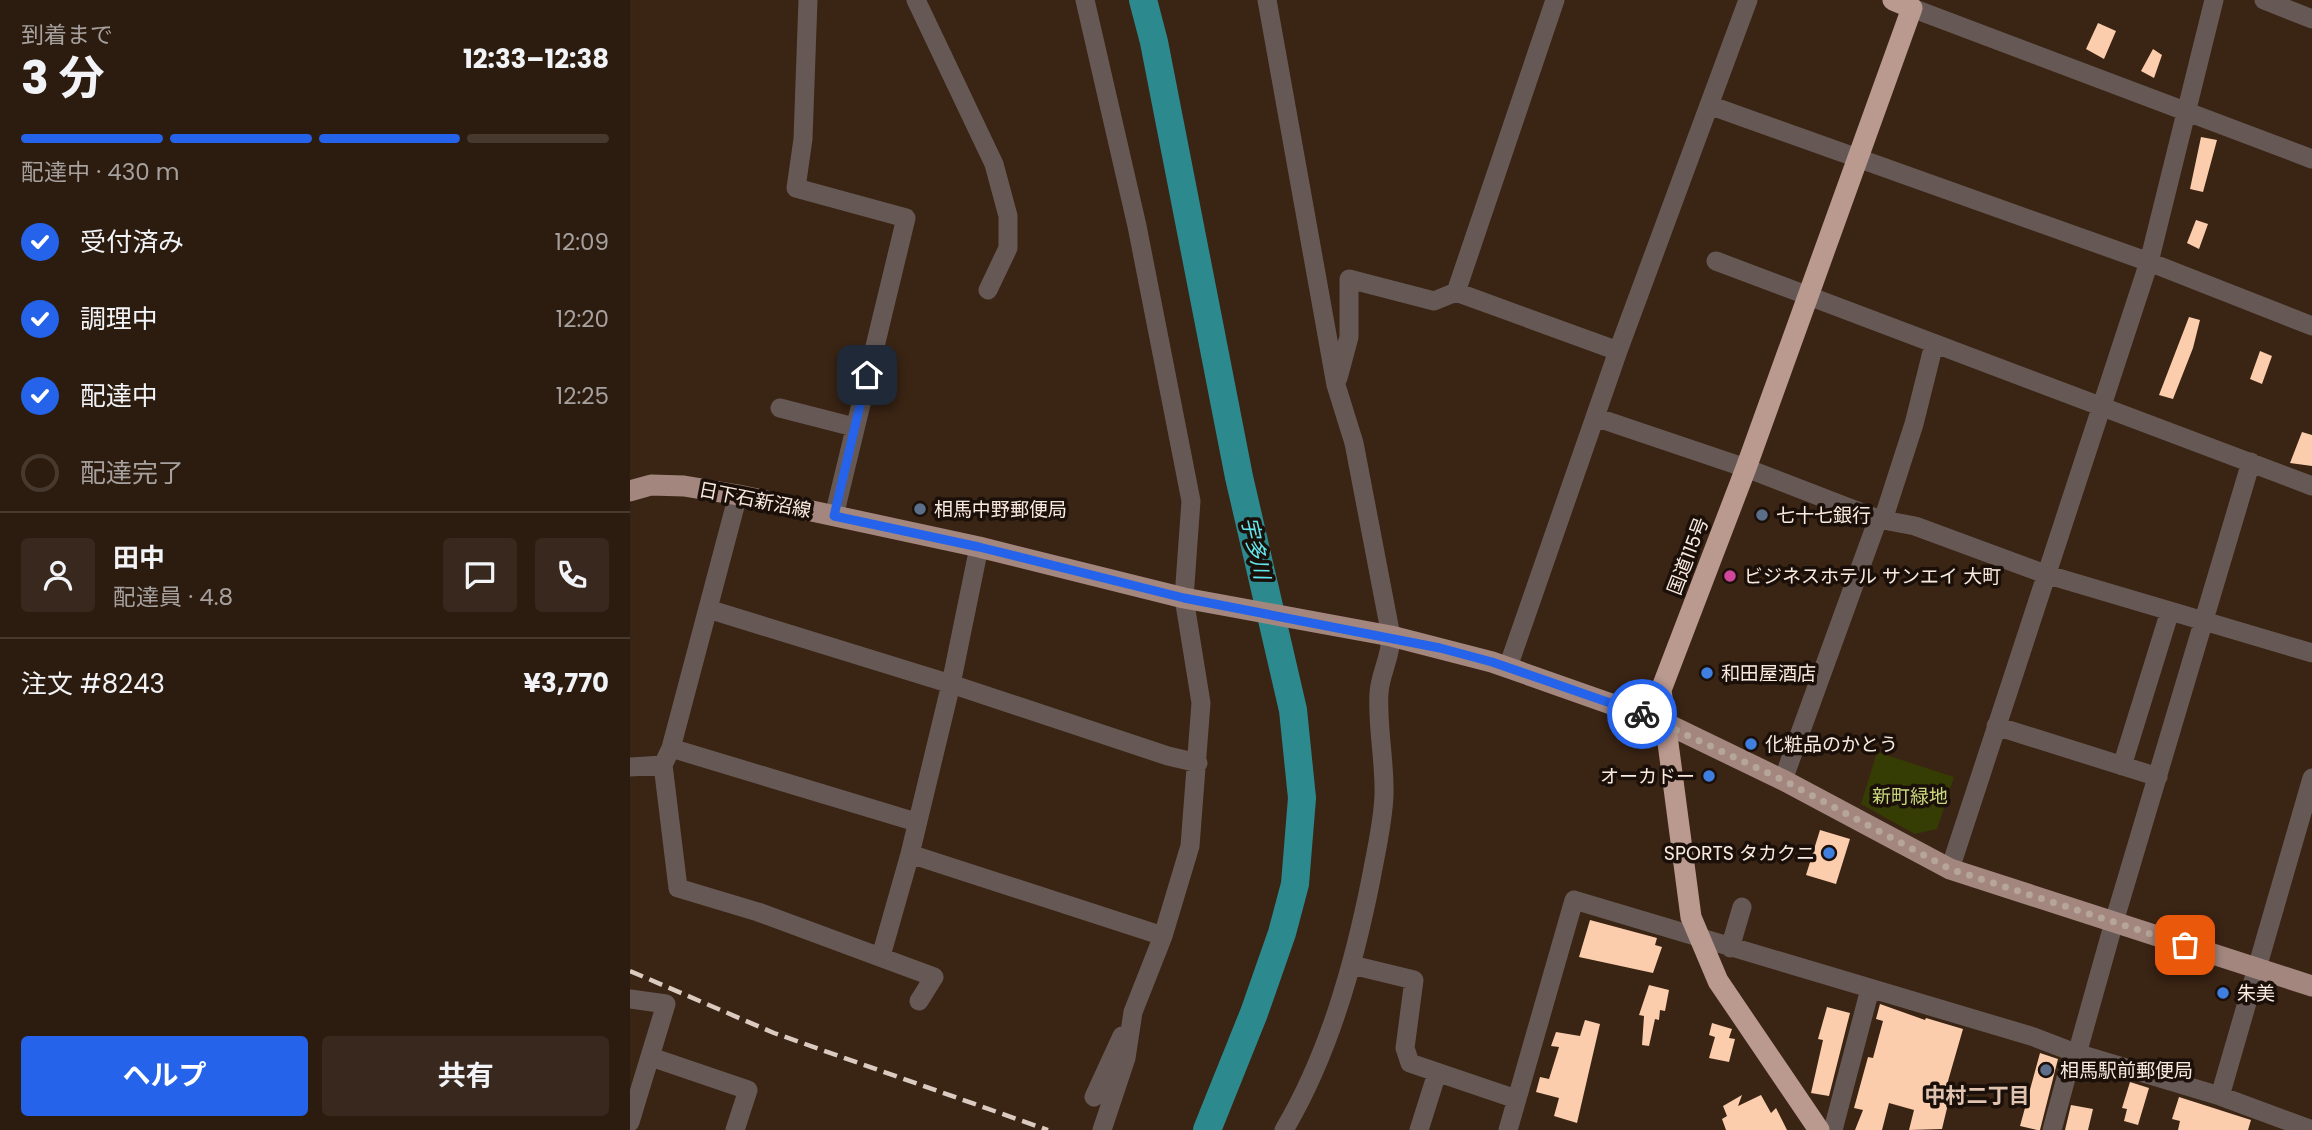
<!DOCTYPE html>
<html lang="ja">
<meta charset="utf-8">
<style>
body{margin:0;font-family:Poppins,"Noto Sans JP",sans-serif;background:#38281d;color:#f1f3f6;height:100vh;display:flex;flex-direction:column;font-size:26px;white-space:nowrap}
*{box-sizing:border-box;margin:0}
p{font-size:23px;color:#a6a19e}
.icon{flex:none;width:38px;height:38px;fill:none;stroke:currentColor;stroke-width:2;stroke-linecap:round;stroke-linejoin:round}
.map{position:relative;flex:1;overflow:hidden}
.details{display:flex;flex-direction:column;background:#2c1b0f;width:630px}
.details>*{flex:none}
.pin{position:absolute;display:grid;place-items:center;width:60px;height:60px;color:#fff;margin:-30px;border-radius:14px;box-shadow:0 4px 10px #0006}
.courier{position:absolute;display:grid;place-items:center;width:70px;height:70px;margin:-35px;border:5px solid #2563eb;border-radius:50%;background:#fff;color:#222;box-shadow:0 2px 9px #0007}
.head em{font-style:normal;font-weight:700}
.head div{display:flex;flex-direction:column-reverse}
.head{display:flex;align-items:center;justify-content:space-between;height:119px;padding:0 21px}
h1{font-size:46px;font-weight:700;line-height:52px}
.bar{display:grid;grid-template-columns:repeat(4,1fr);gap:10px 7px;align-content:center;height:84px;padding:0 21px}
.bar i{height:9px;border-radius:5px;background:#48392f}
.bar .active{background:#2563eb}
.bar p{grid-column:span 4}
.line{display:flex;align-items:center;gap:18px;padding:0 21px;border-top:2px solid #48392f}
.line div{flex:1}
.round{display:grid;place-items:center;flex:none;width:74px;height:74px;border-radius:7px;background:#38281d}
ol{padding:0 21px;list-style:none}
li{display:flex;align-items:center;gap:21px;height:77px}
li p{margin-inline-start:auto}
li .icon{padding:7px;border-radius:50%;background:#2563eb;color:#fff;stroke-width:4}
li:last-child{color:#a6a19e}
li i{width:38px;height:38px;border:4px solid #48392f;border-radius:50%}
.button{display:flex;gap:14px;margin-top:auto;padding:14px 21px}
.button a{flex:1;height:80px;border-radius:7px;background:#2563eb;color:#fff;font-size:28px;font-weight:700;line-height:80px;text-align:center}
.button a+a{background:#38281d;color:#f1f3f6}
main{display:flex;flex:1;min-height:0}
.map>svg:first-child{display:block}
.green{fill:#363d04}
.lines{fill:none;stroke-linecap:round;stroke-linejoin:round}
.river{stroke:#2c8a8e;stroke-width:28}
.building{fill:#fccdad}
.minor{stroke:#665955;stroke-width:19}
.major{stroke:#a3877f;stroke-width:21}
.highway{stroke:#ba998f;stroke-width:21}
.rail{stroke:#dacabf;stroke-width:4.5;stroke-dasharray:14 7;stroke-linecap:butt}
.done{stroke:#b6a599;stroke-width:7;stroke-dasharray:0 12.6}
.route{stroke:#2563eb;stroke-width:9}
.service-dot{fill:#5c6f8a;stroke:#1a1009;stroke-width:2.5}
.hotel-dot{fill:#d1479c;stroke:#1a1009;stroke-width:2.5}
.shop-dot{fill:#3f7fe0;stroke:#1a1009;stroke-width:2.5}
.labels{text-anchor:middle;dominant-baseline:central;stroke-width:7;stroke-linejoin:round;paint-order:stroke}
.street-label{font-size:19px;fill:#f9eae0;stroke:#1a1009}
.poi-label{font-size:19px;fill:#f9eae0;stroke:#1a1009;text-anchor:start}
.park-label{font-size:19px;fill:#c9d77d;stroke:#1a1009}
.water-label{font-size:21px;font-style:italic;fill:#64e8ef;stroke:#1a1009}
.neighbourhood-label{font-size:21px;font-weight:bold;fill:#e0c3b0;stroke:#1a1009}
</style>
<main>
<section class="details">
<div class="head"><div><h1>3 分</h1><p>到着まで</p></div><em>12:33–12:38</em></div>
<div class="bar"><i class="active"></i><i class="active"></i><i class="active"></i><i></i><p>配達中 · 430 m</p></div>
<ol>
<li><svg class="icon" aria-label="check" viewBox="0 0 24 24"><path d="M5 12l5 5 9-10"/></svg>受付済み<p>12:09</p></li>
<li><svg class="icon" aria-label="check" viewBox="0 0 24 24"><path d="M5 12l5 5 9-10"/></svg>調理中<p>12:20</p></li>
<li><svg class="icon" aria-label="check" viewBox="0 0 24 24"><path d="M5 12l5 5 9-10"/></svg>配達中<p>12:25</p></li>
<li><i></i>配達完了</li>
</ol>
<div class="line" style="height:126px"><a class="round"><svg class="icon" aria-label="person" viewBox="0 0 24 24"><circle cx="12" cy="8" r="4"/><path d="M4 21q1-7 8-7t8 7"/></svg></a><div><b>田中</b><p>配達員 · 4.8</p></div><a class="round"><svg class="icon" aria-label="chat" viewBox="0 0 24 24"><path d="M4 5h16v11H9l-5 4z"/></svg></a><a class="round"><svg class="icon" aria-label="phone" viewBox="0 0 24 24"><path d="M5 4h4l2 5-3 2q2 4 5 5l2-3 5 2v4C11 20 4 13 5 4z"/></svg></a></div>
<div class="line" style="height:91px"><div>注文 #8243</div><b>¥3,770</b></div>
<div class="button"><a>ヘルプ</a><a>共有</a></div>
</section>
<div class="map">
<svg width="1682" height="1130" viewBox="0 0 1682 1130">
<rect width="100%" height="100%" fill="#3a2414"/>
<path class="green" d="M1247,752L1324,777L1307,829L1285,834L1231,804Z"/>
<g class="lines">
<path class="river" d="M513,0L524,42L609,477L663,710L672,798L665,884L652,933L624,1013L577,1130"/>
</g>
<path class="building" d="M1468,23L1486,31L1474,59L1456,49Z
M1523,49L1532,55L1524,78L1511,71Z
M1571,137L1587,140L1573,192L1560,189Z
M1566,220L1578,224L1569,249L1557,243Z
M1559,317L1570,320L1563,348L1543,399L1529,395Z
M1630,351L1642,356L1632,384L1620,379Z
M1672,432L1682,435V466L1660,463Z
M1190,830L1220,839L1206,884L1176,875Z
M960,920L1027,938L1025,945L1032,947L1023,973L949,957Z
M1019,985L1039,990L1035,1011L1030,1010L1029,1020L1025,1019L1019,1046L1012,1045L1014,1016L1009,1015Z
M1250,1004L1295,1020L1296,1018L1333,1029L1316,1088L1338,1093L1334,1108L1318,1104L1312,1129L1279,1130L1284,1110L1259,1103L1252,1130H1225L1233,1110L1224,1108L1238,1057L1243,1058L1253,1021L1246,1019Z
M1197,1007L1220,1013L1199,1096L1181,1093L1193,1040L1188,1039Z
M955,1020L970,1024L947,1123L924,1116L929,1098L906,1092L910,1077L919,1079L929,1047L921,1046L926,1032L950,1036Z
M1082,1023L1102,1029L1099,1038L1105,1039L1099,1062L1079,1058L1085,1037L1079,1035Z
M1410,1053L1428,1059L1410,1130H1407L1390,1126Z
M1500,1082L1519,1088L1508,1125L1494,1121L1497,1109L1492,1108Z
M1112,1095L1108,1106L1131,1095L1141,1113L1146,1108L1157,1130H1096L1092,1119L1097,1116L1093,1106Z
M1549,1097L1621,1120L1618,1130H1548L1550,1121L1542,1119Z
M1441,1105L1463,1109L1458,1130H1435Z"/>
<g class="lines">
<path class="minor" d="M178,0L173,139L166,188L276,218L204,516
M286,0L364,164L378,216V248L358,290
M455,0L507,226L561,501L554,598L571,703L560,846L533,936L503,1012L496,1058L472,1130
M637,0L706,385L724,443L761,636C761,657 750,674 749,693C747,727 755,761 754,795C753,823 746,851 741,879C724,964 699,1054 654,1130
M1634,0L1682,19
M1282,8L1682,159
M1079,105L1519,262L1682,326
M1086,261L1682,486
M826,292L925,0
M708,378L719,337V279L804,301L826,292L988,351
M150,408L224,427
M965,417L1116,468L1248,519L1285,526L1415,574L1682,653
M1253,520L1284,424L1304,344
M78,609L321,684L538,756L568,763
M878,667L988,351L1118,0
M1366,726L1528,777
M41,748L286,822
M33,765L48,888L128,912L304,977L289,1001
M1492,766L1540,611
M0,767L33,765L41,748L108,495
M1153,780L1248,519
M280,854L533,936
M1320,869L1519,262L1584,0
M1100,948L1112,907
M251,956L280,854L321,684L349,547
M722,965L784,980L775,1048L780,1063L886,1099
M0,999L36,1004L0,1122
M1447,1054L1484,922L1621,462
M21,1057L118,1090L105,1130
M1590,1096L1682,778
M464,1097L492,1036
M789,1130L807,1073
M878,1130L944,900L1404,1037L1443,1052L1590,1096L1682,1130
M1203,1130L1240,989
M1422,1130L1443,1052"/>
<path class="major" d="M0,491L21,485L54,486L108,495L349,547L554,598L761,636L862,662L1035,723L1155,781L1320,869L1682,986"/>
<path class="highway" d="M1189,1130L1088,981L1061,917L1031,690L1116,468L1282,8L1263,0"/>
<path class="rail" d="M0,971L144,1033L418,1130"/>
</g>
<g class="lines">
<path class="done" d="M1012,714L1155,781L1320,869L1555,945"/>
<path class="route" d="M237,375L204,516L349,547L554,598L810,648L862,662L1012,714"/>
</g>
<g class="service-dot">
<circle cx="290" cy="509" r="7"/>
<circle cx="1132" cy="515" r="7"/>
<circle cx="1416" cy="1070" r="7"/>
</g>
<circle class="hotel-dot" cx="1100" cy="576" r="7"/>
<g class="shop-dot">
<circle cx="1077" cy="673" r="7"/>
<circle cx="1121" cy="744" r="7"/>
<circle cx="1079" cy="776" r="7"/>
<circle cx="1199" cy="853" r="7"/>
<circle cx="1593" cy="993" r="7"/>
</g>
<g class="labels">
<g class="street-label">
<text transform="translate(125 500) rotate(11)">日下石新沼線</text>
<text transform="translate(1058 556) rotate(-69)">国道115号</text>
</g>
<g class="poi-label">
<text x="304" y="509">相馬中野郵便局</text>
<text x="1146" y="515">七十七銀行</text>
<text x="1114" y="576">ビジネスホテル サンエイ 大町</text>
<text x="1091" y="673">和田屋酒店</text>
<text x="1135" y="744">化粧品のかとう</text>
<text x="1065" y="776" text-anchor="end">オーカドー</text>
<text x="1185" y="853" text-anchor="end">SPORTS タカクニ</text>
<text x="1607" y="993">朱美</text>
<text x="1430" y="1070">相馬駅前郵便局</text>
</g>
<g class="park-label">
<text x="1280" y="796">新町緑地</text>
</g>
<g class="water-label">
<text transform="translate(626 548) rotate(77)">宇多川</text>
</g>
<g class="neighbourhood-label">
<text x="1347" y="1095">中村二丁目</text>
</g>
</g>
</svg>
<div class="pin" style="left:1555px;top:945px;background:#ea580c"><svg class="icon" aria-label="bag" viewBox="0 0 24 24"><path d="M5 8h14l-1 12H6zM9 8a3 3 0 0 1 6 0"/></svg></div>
<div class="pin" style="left:237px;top:375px;background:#1f2937"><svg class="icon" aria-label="home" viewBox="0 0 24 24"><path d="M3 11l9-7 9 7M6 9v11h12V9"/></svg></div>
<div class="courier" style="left:1012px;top:714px"><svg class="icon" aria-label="bike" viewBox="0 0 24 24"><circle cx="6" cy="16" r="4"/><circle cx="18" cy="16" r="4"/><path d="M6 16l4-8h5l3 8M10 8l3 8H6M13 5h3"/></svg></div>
</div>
</main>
